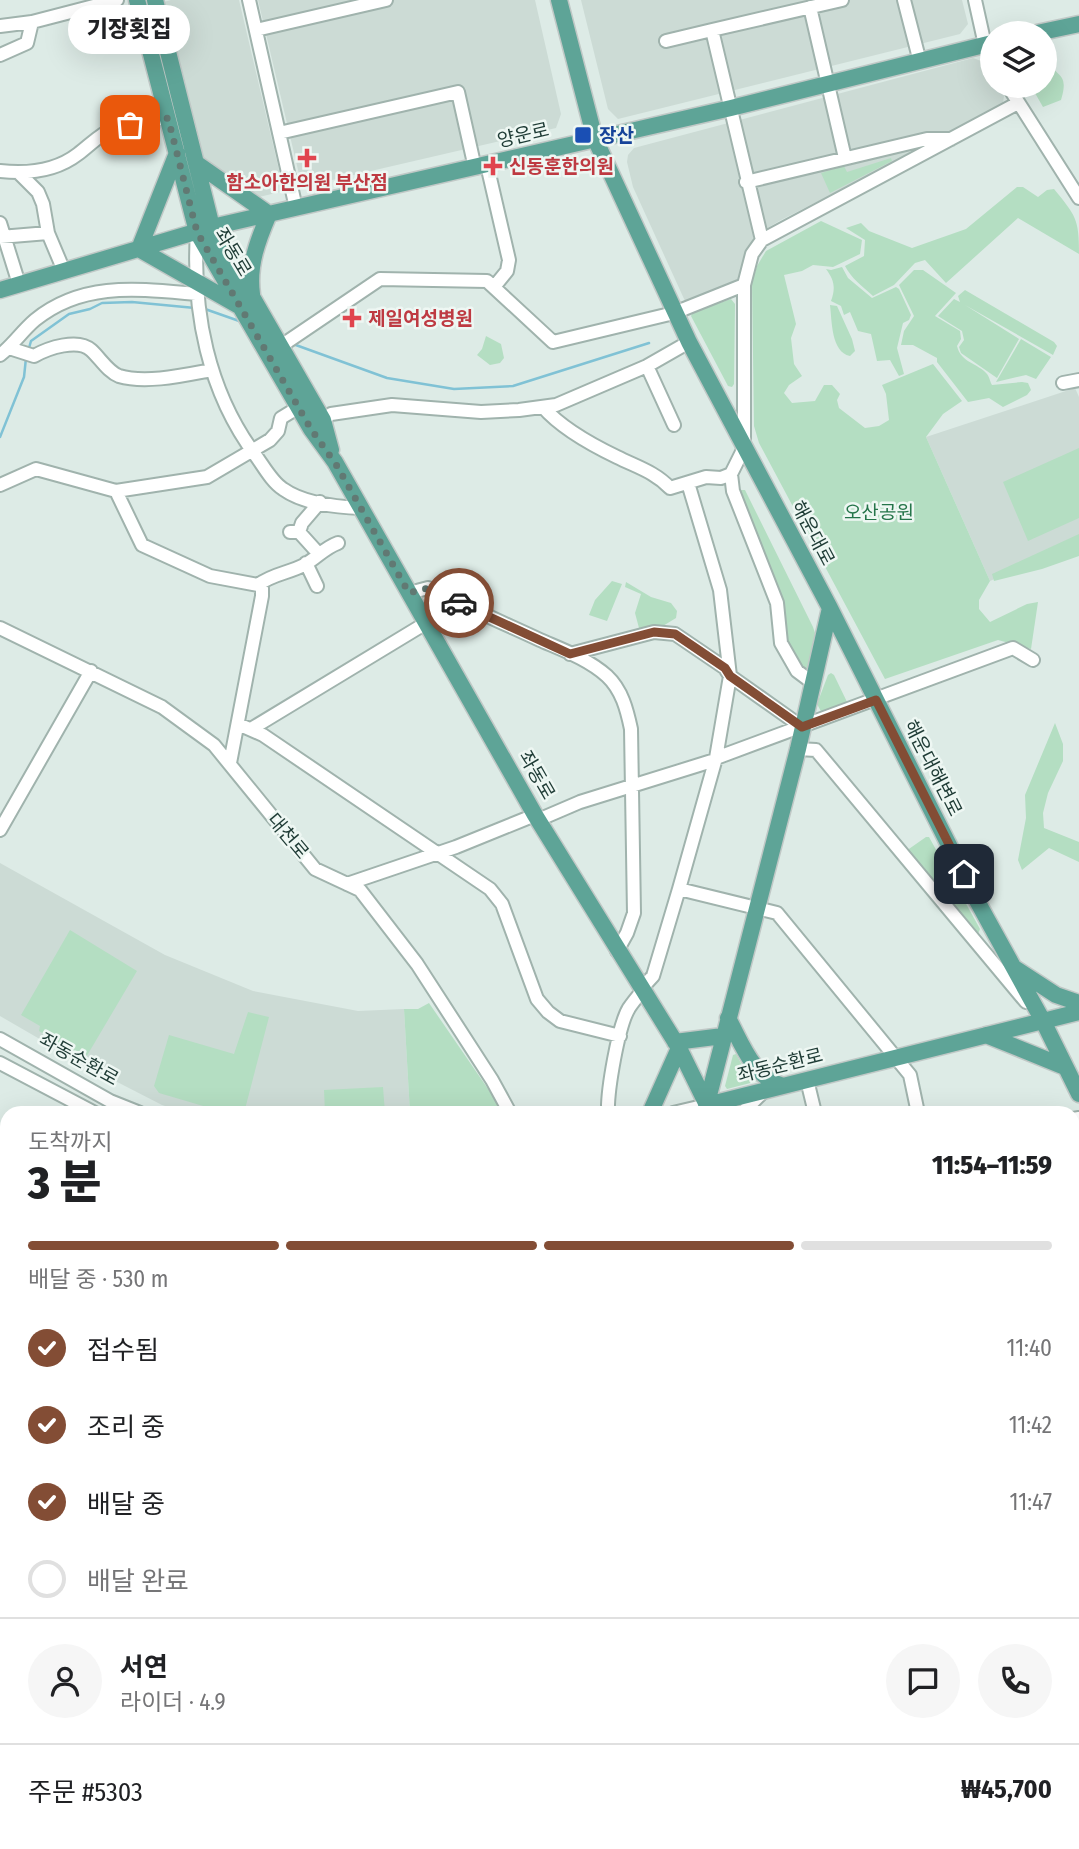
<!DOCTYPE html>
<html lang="ko">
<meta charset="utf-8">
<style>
body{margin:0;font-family:"Fira Sans Condensed","Noto Sans KR",sans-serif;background:#f6f6f6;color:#202124;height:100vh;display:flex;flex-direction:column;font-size:26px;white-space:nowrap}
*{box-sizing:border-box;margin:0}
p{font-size:23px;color:#757577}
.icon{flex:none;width:38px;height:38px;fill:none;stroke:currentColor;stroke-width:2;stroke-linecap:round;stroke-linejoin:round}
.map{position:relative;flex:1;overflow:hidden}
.side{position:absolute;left:0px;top:1106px;width:1080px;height:744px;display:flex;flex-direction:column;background:#fff;border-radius:21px 21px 0 0;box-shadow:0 7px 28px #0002}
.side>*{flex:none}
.tools{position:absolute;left:980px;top:21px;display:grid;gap:14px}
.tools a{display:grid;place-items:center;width:77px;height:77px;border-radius:50%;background:#fff;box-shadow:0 7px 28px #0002;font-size:35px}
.pin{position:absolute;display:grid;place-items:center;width:60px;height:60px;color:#fff;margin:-30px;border-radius:14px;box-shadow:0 4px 10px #0006}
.courier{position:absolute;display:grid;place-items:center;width:70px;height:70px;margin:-35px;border:5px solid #834d35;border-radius:50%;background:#fff;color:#222;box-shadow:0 2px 9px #0007}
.bubble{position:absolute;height:49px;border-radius:24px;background:#fff;box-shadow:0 7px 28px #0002;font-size:23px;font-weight:800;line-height:49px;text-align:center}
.headline em{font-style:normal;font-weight:800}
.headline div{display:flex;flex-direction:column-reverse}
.headline{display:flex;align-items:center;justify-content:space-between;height:119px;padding:0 28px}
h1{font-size:46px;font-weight:800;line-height:52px}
.bar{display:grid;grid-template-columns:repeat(4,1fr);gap:10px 7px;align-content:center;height:84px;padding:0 28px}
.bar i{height:9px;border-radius:5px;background:#e0e0e0}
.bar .on{background:#834d35}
.bar p{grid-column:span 4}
.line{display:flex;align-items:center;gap:18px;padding:0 28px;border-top:2px solid #e0e0e0}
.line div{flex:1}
.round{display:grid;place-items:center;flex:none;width:74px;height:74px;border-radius:37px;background:#f6f6f6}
ol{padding:0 28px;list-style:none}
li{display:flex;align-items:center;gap:21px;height:77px}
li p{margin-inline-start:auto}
li .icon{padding:7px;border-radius:50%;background:#834d35;color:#fff;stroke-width:4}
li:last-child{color:#757577}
li i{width:38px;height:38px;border:4px solid #e0e0e0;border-radius:50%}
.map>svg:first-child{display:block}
.built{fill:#ccdbd5}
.green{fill:#b4dec2}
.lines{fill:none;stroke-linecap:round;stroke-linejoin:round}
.stream{stroke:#80c2d5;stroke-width:2.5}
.minor-casing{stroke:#a0b3ad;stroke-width:16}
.major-casing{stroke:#c0c8c6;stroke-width:19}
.minor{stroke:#fff;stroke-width:12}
.major{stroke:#5ea497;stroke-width:16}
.done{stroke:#617973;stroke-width:7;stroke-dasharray:0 12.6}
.route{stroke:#834d35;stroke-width:9}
.transit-dot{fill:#1a4fb4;stroke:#eef7f3;stroke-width:2.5}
.health-dot{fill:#e0444e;stroke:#eef7f3;stroke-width:2.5}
.labels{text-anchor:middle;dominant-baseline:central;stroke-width:5;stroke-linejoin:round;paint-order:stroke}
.street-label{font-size:19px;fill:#1e3b35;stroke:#eef7f3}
.transit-label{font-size:19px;font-weight:bold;fill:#164399;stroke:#eef7f3;text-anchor:start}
.health-label{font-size:19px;font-weight:bold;fill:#be3a42;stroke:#eef7f3;text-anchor:start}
.park-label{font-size:19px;fill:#25754a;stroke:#eef7f3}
</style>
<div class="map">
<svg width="1079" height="1849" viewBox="0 0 1079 1849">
<rect width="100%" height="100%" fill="#ddebe6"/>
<path class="built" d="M171,0H239L283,187L280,192L255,198L198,161L160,3Z
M258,0H535L561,114L556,128L302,187Z
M581,0H962L968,24L960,34L618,119L608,109Z
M973,58L984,62L992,77V86H998L1004,96L1003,103L975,122L781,220L754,236L737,283L685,301L633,187L627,162L628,155L634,148Z
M1075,388L1079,397V542L990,581L926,437Z
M0,863L165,955L253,991L358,1011L404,1009L410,1113H186L162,1105L88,1067L0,1016Z"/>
<path class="green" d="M1045,57C1055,78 1070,71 1061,100L1043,107L1031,86H1045Z
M891,158L892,161L830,193L821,173L844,166L847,172Z
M1017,187H1023L1038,197L1047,190L1054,189C1076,216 1079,219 1079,254L1018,218L946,283L925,260L915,263L894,285L873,296C862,286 851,278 845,266L864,256L865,240L846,228L861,223L869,231L912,248L966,229Z
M821,221L862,240L860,254L833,267L813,265L802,271L784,275L796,324L791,338L794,364L802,376L789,385L784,393L792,403L815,401L824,385H832L840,394L837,400L839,408L865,428L879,426L889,420L886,394L882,385L933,364L962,401L943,414L926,437L990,581L979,600V609L990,622L1027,604L1038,602L1031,649L998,640L885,679L759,443L754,426L752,282L757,266L766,251Z
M842,267L848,278L872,298L896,287L899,289L911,315L909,320L903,323L897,348L904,374L899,376L890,360L877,361L871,334L858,331L850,312L844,315L841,306L831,301C836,287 834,280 826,269L831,270Z
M914,270H923L956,293L935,316L960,331L961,339L957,346C961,363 978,363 987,374C990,378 990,382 992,385L1022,382L1028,383L1031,390L1027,395L1003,407L989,398L968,402L937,362V358L913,345H901L904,331L914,316L899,285Z
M965,290L1054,342L1057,346L1053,355L965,305L1019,339L997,378L961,353L959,347L964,340L962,331L938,316L954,299L960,302L958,296Z
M731,299L735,304L734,384L732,387L728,386L691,316L693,312Z
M830,305L837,306L852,339L855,351L850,356C831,352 832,321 830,305Z
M486,336L501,344L504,358L500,363L490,365L477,355L482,349Z
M1021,339L1051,357L1036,379L1026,375L996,382Z
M1079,448V518L1028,541L1003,482Z
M741,490H745L813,627L815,633L808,668L803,669L785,642L739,493Z
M1079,534V556L1042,569L994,581L992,574Z
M612,581L622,584L607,621L589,615L595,600Z
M626,582L651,597L671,603L677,611L676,618L658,629L623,637V634L639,628L635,613L641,594L625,587Z
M831,673L834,675L848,704L823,715L817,704L828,675Z
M1055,723L1063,744V761L1048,793L1043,813L1044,828L1079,842V862L1049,848L1022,870L1018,860L1026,818L1025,795Z
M926,837H929L980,929L977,936L906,851Z
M70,930L137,971L85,1059L39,1031L40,1026L21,1015Z
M429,1003L497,1102L502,1113H410L404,1009H418Z
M248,1012L269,1017L244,1113H227L159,1093L154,1086L169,1035L234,1054Z
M736,1054L742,1065L758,1081L727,1089L725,1086L733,1055Z
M383,1087L385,1113H325L324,1090Z
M0,1706L7,1711V1843H64L69,1849H0Z"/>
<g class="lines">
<path class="stream" d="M205,309L242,322
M293,344L387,378L454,389L513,386L649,343
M29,348L31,341L69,314L90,309L102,303L132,302L195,308
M0,437L24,377L26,358"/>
<defs>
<path id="minor" d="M249,0L296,208
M904,0L920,62
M975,0L985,45L992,58
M810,7L845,158
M0,26L32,22L117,0
M256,30L386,0
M666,41L712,30
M0,55L27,43L32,22
M1008,86L1079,198
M279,133L458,92L475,168
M487,165L509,260L507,271L494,287
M0,171C27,174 56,171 78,154C90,145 100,134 114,128C130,122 151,120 168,118
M19,173L38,192L43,204L48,233L64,271
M746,182L927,139H951
M0,223L19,284
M197,232C192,311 208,392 256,456C264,467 272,482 283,489C304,504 336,507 361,508
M0,237L48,233
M762,240L712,30L842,0
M281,346L380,279L487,281L553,342L674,313L744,285
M9,348L34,356C48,348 78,338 91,350C100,358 108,372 119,376C146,384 185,375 212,370
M0,355C13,345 22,331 35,320C83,281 139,289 196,294
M647,366L674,425
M1063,383L1079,380
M543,407C562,429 592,445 617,457C637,467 655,472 670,488L706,477L721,478L731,474L744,448V285L752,254L762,240L1018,103
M323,420L331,414L392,405L481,412L519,410L556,405L647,366L689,342
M731,474L733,491L777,603L781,643L797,671L813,683
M0,485L36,469L116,491L207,477L270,440L278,431L281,418L299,407
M116,491L142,545L210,576L258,585L262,588V596L230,763
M290,532H299L302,523L320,502
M299,532L318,553
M306,563L317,586
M258,585C272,574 289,573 304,565C317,558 324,548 338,543
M409,593L428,588C465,606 503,623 540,640C563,650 588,659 607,676C622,690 627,710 631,729L634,913L627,933L617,951
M0,628L162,707L214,745L315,869L360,890L417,964L492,1080L510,1113
M570,654L654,632L675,634L725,668L730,676L802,727
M238,724L263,735L490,889L502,904L537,999L548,1012L560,1021L620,1036
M251,729L426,623
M798,749L816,750L1026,1002
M716,758L1013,648L1033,660
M538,820L580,802L715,760
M0,830L91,671
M347,884L456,847L535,815
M679,889L777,913L910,1075L918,1113
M642,988L653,976L679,889L716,758L730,676L720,590L688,483
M0,1039L110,1101L140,1113
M0,1063L95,1113
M807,1080L815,1113
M608,1113C607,1092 618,1026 629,1008C633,1002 638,996 643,990
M673,1113L707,1105
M742,1113L764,1091
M1073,1119L1079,1118
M0,1176L7,1180
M1073,1232L1079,1231
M0,1395L7,1400
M1073,1430L1079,1427
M1073,1445L1079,1473
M1073,1623L1079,1621
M0,1645L7,1639
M1073,1819L1079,1815
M342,1843L344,1849
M575,1843L577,1849
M900,1843V1849
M949,1843V1849
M1030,1849L1039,1843"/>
<path id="major" d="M137,0L197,232L311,429L335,462L535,815L679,1048L707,1105
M155,0L212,227L323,420L331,450
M559,0L595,139L689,342L830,608L798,749L706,1107
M1037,33L1079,24
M177,153L139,249L239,306
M196,163L269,214C258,240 248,265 252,294
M0,290L212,227L731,108L992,43
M830,608L976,899L1043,1021L1079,1094
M1016,969L1056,995L1079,1003
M728,1018C742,1044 753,1077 783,1086
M986,1035L1065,1067
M675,1042L723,1036
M707,1105L1079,1012
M650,1113L679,1048
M706,1843L709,1849"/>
</defs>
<use href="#minor" class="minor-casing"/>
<use href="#major" class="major-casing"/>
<use href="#minor" class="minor"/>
<use href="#major" class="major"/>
</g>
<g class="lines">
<path class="done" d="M130,125L168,118L197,232L311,429L337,466L409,593L428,588L459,603"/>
<path class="route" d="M459,603L570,654L654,632L675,634L725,668L730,676L802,727L876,700L964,874"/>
</g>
<rect class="transit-dot" x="574" y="126" width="18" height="18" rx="3.5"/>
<g class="health-dot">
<path d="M303.5 147.5h7v7h7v7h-7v7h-7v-7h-7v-7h7z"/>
<path d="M489.5 155.5h7v7h7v7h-7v7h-7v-7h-7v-7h7z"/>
<path d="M348.5 307.5h7v7h7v7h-7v7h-7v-7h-7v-7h7z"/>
</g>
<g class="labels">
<g class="street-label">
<text transform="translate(523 135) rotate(-13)">양운로</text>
<text transform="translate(233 252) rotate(59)">좌동로</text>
<text transform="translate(813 533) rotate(62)">해운대로</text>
<text transform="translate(933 768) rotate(63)">해운대해변로</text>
<text transform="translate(537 775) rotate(60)">좌동로</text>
<text transform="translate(288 836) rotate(50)">대천로</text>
<text transform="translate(79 1059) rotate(29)">좌동순환로</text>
<text transform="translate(780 1065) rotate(-14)">좌동순환로</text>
</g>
<g class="transit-label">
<text x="599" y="135">장산</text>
</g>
<g class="health-label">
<text x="509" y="166">신동훈한의원</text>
<text x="307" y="182" text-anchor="middle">함소아한의원 부산점</text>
<text x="368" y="318">제일여성병원</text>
</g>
<g class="park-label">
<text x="879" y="512">오산공원</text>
</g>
</g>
</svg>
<div class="tools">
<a><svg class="icon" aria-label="layers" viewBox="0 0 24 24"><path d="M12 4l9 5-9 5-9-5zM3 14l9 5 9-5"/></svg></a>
</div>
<div class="pin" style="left:130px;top:125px;background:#ea580c"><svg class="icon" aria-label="bag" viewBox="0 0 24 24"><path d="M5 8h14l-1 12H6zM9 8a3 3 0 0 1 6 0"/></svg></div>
<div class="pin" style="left:964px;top:874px;background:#1f2937"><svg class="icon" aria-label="home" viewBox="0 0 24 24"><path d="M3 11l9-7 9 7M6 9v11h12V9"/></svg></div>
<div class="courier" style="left:459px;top:603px"><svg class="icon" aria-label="car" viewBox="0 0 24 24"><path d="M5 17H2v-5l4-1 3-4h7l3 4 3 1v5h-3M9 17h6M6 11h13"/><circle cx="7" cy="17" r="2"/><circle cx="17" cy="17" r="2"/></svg></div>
<div class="bubble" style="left:68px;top:5px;width:122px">기장횟집</div>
<section class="side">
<div class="headline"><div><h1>3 분</h1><p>도착까지</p></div><em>11:54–11:59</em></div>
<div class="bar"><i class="on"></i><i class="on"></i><i class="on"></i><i></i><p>배달 중 · 530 m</p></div>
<ol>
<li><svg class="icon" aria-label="check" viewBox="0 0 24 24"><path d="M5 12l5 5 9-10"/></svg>접수됨<p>11:40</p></li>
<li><svg class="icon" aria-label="check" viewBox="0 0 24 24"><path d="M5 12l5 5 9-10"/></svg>조리 중<p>11:42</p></li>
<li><svg class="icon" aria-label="check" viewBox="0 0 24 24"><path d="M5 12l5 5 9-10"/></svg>배달 중<p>11:47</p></li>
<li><i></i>배달 완료</li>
</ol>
<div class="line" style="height:126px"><a class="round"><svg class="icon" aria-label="person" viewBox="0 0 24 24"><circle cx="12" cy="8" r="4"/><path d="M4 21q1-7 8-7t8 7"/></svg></a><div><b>서연</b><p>라이더 · 4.9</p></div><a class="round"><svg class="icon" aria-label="chat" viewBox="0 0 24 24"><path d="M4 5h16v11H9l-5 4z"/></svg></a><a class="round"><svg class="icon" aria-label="phone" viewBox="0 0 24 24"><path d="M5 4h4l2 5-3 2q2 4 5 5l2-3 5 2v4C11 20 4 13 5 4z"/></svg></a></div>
<div class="line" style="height:91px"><div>주문 #5303</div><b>₩45,700</b></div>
</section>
</div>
